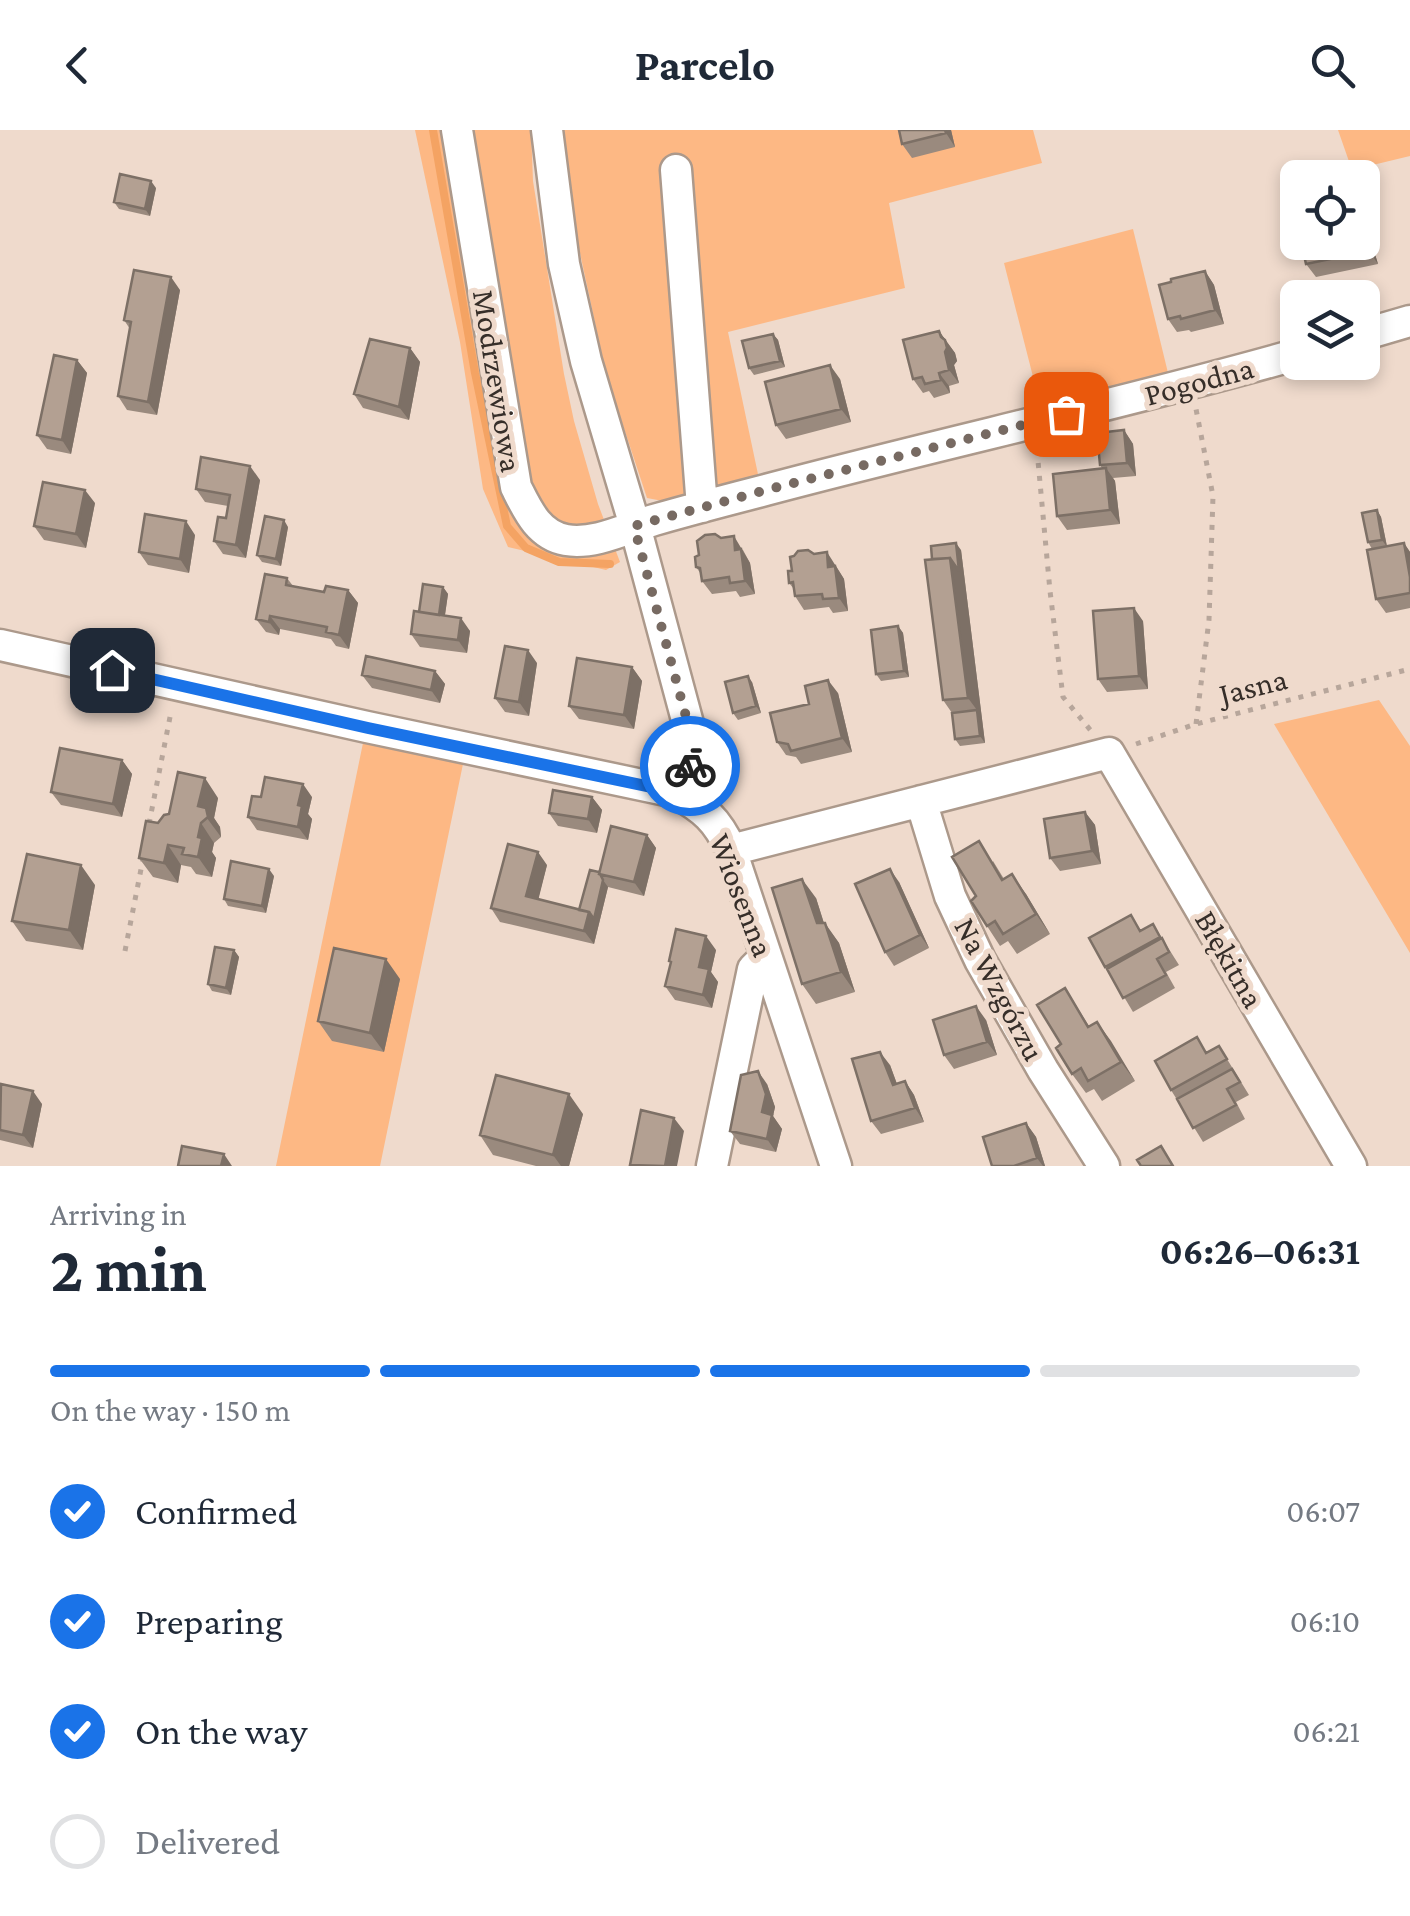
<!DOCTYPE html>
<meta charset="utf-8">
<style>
body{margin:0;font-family:"Crimson Pro",serif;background:#f6f6f7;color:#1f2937;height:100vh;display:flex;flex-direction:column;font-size:38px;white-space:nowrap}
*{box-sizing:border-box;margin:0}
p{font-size:32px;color:#747a83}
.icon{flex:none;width:55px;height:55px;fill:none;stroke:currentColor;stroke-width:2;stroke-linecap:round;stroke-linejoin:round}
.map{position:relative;height:1036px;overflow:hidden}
.drawer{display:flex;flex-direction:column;background:#fff;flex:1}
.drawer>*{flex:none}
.tools{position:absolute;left:1280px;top:30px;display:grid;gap:20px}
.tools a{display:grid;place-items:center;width:100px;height:100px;border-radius:15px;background:#fff;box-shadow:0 5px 15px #0003;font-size:50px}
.pin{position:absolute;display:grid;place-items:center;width:85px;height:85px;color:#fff;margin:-42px;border-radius:20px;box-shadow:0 5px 15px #0006}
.courier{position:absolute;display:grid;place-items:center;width:100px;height:100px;margin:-50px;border:8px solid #1a73e8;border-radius:50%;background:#fff;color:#222;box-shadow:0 2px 12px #0007}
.headline em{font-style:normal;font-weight:700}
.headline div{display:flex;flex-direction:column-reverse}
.headline{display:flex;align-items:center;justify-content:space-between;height:170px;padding:0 50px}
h1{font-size:65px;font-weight:700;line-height:75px}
.bar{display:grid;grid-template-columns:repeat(4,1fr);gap:15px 10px;align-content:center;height:120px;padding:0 50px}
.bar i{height:12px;border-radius:8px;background:#e0e1e3}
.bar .selected{background:#1a73e8}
.bar p{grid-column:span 4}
ol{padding:0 50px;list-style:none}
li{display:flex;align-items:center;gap:30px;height:110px}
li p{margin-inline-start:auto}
li .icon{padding:10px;border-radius:50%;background:#1a73e8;color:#fff;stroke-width:4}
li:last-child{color:#747a83}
li i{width:55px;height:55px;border:5px solid #e0e1e3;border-radius:50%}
header{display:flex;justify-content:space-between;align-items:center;height:130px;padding:0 50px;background:#fff;font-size:45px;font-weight:700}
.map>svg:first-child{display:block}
.green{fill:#fdb884}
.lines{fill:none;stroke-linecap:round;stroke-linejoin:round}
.stream{stroke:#f4a363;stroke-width:8}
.minor-casing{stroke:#ac998b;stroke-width:35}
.path{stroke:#b7a69b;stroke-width:5;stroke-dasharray:5 8;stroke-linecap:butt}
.minor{stroke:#fff;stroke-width:30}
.wall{fill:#9a8a7e}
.shaded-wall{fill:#7d7066}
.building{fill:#b3a092;stroke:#7d7066;stroke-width:2.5}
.done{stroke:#776a62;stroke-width:10;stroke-dasharray:0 18}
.route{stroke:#1a73e8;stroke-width:12}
.labels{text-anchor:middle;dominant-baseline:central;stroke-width:10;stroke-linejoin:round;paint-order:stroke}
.street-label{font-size:32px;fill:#362e29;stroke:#efdacc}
</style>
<header><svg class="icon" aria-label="back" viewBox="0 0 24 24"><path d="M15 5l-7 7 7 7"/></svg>Parcelo<svg class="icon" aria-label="search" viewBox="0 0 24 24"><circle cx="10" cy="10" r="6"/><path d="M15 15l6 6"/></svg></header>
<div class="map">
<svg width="1410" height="1036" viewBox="0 0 1410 1036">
<rect width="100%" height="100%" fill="#efdacc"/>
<path class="green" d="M415,0H531L533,51L564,244L574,291L598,374L620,432L606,440L508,417L483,359L460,212Z
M564,0H1033L1042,33L889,73L905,158L728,202L759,349L663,371L647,368L606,244L577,109Z
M1338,0H1410V26L1352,40Z
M1133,99L1169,247L1043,286L1004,133Z
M1379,570L1410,616V823L1274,594Z
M363,613L463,634L380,1036H276Z"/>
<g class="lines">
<path class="stream" d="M433,0L475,243L507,396L526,418L559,432L610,434"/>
<defs>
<path id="minor" d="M457,0L516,357C527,379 538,405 566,410C595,415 627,398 654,390C689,380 723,371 758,362C937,314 1119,275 1298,224
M547,0L564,134L586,231L635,396L694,616L690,635L675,662
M676,40L702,377
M1362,205L1410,191
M0,515L367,597L675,662C704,679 717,689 731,720L836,1036
M921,671L950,766L980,830L1043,940L1104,1036
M731,720L1109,623L1351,1036
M712,1036L753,839L766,826"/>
</defs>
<use href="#minor" class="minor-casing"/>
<path class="path" d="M1037,320L1050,461L1063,567L1092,602
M1196,594L1209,490L1213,366L1196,279
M1136,614L1196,594L1410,539
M149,694L171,582
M125,821L143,729"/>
<use href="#minor" class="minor"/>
</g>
<path class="wall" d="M899,0H951L955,17L912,28L902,14Z
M156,58L150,86L119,79L114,72Z
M1368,96L1376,117L1374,121L1378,134L1316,147L1306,134Z
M1205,141L1214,155L1224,194L1191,202L1189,200L1177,202L1168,189Z
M180,160L157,285L127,280L118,266L130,199L124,190Z
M939,201L955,223L957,231L954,235L959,253L949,256L950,263L934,268L929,261L923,263L913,249Z
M773,204L778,210L785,237L754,245L749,238Z
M410,218L420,232L409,290L363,278L354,264Z
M77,230L87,243L71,324L47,319L37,305Z
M840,249L851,292L786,309L776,295Z
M1124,300L1133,314L1136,346L1113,348L1115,351L1120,394L1067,400L1057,386L1102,338L1100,335Z
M260,350L246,428L223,424L214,411L226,388L228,376L205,372L196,359Z
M95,373L86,418L44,410L34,396Z
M1377,380L1381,387L1387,416L1404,413L1410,422V478L1386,483L1376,469L1372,419L1368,412Z
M288,397L281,436L262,432L257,425Z
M195,405L189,443L148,435L139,422Z
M721,408L743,420L750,433L755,464L740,467L736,461L712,464L702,451L701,444L696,437Z
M961,420L985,613L960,616L955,609L952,583L943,570L932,429Z
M814,424L836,436L844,449L848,481L833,483L829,477L804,480L795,466L794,459L789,453L794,426Z
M287,448L293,456L324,462L348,460L358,473L349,519L336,516L331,509L280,499L279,505L266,502L256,489Z
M443,457L448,464L445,485L470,501L467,523L420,517L411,504Z
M1143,491L1148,559L1107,562L1098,549Z
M898,496L903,503L909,547L881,551L876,544Z
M537,533L529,586L505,582L495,568Z
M632,537L642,551L634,599L579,589L569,576Z
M435,541L445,554L440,573L372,558L362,545Z
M752,552L761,583L738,590L733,583Z
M838,563L852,622L801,634L796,627L786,625L777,612L809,574Z
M122,630L132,644L122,687L61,675L51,662Z
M261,667H312L308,684L312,689L308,710L257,700L248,687Z
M592,667L602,680L597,703L558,696L549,683Z
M218,668L214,688L220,697L221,707L214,713L212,722L216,728L212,747L196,744L191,737L181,735L178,753L153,747L139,728L169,684Z
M1085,682L1095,695L1101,734L1060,741L1050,728Z
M647,705L656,718L644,766L608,757L594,814L500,792L491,778L547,735L538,769L579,780L599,742Z
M993,731L1004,749L1026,764L1050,804L1017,824L1008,811L1000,816L987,796L976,766Z
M274,746L266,783L228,776L224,769Z
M899,752L929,818L894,836L885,822Z
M95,755L83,820L26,811L12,791Z
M816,768L824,793L839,813L855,862L816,874L802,854Z
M1153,794L1179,835L1166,842L1175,858L1133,882L1089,808L1142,800Z
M234,820L239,827L231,865L212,861L208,854Z
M716,820L711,842L718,852L712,878L675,870L665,856L671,834L669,831Z
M400,849L384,922L332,911L318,891Z
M1065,858L1089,896L1097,892L1135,951L1102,971L1094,959L1086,963L1072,944Z
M986,890L997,925L954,939L944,925Z
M1219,916L1249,965L1236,972L1245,989L1203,1012L1171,960L1208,922Z
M890,935L897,954L905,951L914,965L924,992L881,1004L871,991Z
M767,954L775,977L773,986L782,999L776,1022L740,1014L730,1001Z
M0,957L42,974L33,1018L0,1010Z
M583,984L569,1036H536L493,1025L480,1005Z
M1026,993L1036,1007L1045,1036H992Z"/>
<path class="shaded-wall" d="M945,0H951L955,17L946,3Z
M151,51L156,58L150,86L145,79Z
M1362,89L1368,96L1376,117L1374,121L1378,134L1369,121Z
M1205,141L1214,155L1224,194L1215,180Z
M171,147L180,160L157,285L148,272Z
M939,201L955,223L957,231L954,235L959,253L949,240Z
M773,204L778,210L785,237L780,231Z
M410,218L420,232L409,290L399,277Z
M77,230L87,243L71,324L62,310Z
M830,235L840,249L851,292L841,279Z
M939,243L949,256L950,263L941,250Z
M1124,300L1133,314L1136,346L1127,333Z
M250,336L260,350L246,428L236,415Z
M1106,338L1115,351L1120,394L1110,380Z
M85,360L95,373L86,418L76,404Z
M1377,380L1381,387L1387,417L1382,410Z
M284,390L288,397L281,436L276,429Z
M186,391L195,405L189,443L180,429Z
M734,406L750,433L755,464L745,451L735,420Z
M956,413L961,420L985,613L980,606L977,580L968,568L950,428Z
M1404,413L1410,422V447Z
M827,422L844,449L848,481L839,468L828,437Z
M443,457L448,464L443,498L438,491Z
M348,460L358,473L349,519L339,505Z
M1134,478L1143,491L1148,559L1139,546Z
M270,486L280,499L279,505L269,492Z
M461,488L470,501L467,523L458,510Z
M898,496L903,503L909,547L904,541Z
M528,520L537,533L529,586L519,572Z
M632,537L642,551L634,599L624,585Z
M435,541L445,554L440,573L431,560Z
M748,546L752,552L761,583L756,576Z
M828,550L838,563L852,622L842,608Z
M122,630L132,644L122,687L113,674Z
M205,648L218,668L214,688L220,697L221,707L198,676Z
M303,654L312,667L308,684L312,689L308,710L298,697V675Z
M592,667L602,680L597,703L588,689Z
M1085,682L1095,695L1101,734L1092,721Z
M201,693L214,713L212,722L216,728L212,747L198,727V707Z
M647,705L656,718L644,766L634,752Z
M168,715L181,735L178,753L164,733Z
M538,722L547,735L536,779L526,766Z
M81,735L95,755L83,820L69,800Z
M269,739L274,746L266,783L262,776Z
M890,739L899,752L929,818L920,805Z
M1012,744L1026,764L1050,804L1036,784Z
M802,749L816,768L830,813L817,793Z
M603,750L608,757L594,814L584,801L589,782Z
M825,793L839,813L855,862L841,842Z
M706,806L716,820L711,842L718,852L712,878L703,865L699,837Z
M234,820L239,827L231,865L226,858Z
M386,829L400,849L384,922L370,903Z
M976,876L986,890L997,925L987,912Z
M1097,892L1111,911L1135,951L1121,932Z
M880,922L890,935L902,968L893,955Z
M758,941L767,954L775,977L773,986L782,999L776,1022L767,1009L762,982Z
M905,951L914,965L924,992L915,978Z
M33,961L42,974L33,1018L23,1005Z
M569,964L583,984L569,1036H561L553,1025Z
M674,988L684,1001L677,1036H665Z
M1026,993L1036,1007L1045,1036H1043L1037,1028Z
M224,1024L232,1036H221Z"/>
<path class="building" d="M899,0H945L946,3L902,14Z
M120,44L151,51L145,79L114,72Z
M1362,93L1367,104L1365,107L1369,121L1306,134L1301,112H1362Z
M134,140L171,147L148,272L118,266L131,192L124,190Z
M1205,141L1215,180L1181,189L1180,186L1168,189L1159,155L1171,152V149Z
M939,201L941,207L945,210L947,218L945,222L949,240L939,243L941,250L925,254L922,247L913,249L903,210Z
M773,204L780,231L749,238L742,211Z
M370,209L410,218L399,277L354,264Z
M54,225L77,230L62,310L37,305Z
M830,235L841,279L776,295L765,252Z
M1124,300L1127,333L1100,335L1097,303Z
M201,327L250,336L236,415L214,411L218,387L226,388L230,365L196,359Z
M1106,338L1110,380L1057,386L1053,344Z
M43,352L85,360L76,404L34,396Z
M1377,380L1382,410L1368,412L1362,383Z
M145,384L186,391L180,429L139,422Z
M265,386L284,390L276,429L257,425Z
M715,404L721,408L734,406L735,420L741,419L745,451L730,453L729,447L702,451L700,438L696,437L695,427L699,425L697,411L705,405Z
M956,413L959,441L950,428L932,429L931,416Z
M1404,413L1410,447V463L1376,469L1367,420Z
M808,420L814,424L827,422L828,437L835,436L839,468L823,469L822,464L795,466L793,452L789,453L788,441H792L790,427L794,426L798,421Z
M950,428L968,568L943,570L925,430Z
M265,444L287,448L286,455L324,462L326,456L348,460L339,505L326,502L327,497L270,486L269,492L256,489Z
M423,454L443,457L439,485L419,482Z
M1134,478L1139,546L1098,549L1093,481Z
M414,481L461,488L458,510L411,504Z
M898,496L904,541L876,544L871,500Z
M505,516L528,520L519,572L495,568Z
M366,526L435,541L431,560L362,545Z
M577,528L632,537L624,585L569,576Z
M748,546L756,576L733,583L725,552Z
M828,550L842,608L791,621L788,614L777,612L770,583L809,574L805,556Z
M977,580L980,606L955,609L952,583Z
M60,618L122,630L113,674L51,662Z
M178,642L205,648L198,676L206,678L208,687L201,693L198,707L202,708L198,727L182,724L184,718L168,715L164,733L139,728L146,691L158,693L164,685L169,684Z
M265,647L303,654L298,675L302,676L298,697L248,687L252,666L261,667Z
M553,660L592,667L588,689L549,683Z
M1085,682L1092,721L1050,728L1044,689Z
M611,696L647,705L634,752L599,744Z
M979,711L1002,750L1012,744L1036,784L1003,804L995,791L987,796L971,771L976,766L952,727Z
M508,714L538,722L526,766L589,782L584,801L491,778Z
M27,724L81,735L69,800L12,791Z
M231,731L269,739L262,776L224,769Z
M890,739L920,805L885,822L855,754Z
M590,740L599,742L603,750L594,789L589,782L579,780Z
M802,749L817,793H825L841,842L802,854L772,758Z
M1131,785L1140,801L1153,794L1160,807L1105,837L1089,808Z
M676,799L706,806L699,837L709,839L703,865L665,856L671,832L669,831Z
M1162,808L1169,822L1157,829L1166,845L1123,868L1107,839Z
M215,817L234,820L226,858L208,854Z
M334,818L386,829L370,903L318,891Z
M1065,858L1088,897L1097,892L1121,932L1088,951L1081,938L1072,944L1056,918L1061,914L1037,875Z
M976,876L987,912L944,925L933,890Z
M1197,907L1206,923L1219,916L1227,929L1171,960L1155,931Z
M880,922L893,955L905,951L915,978L871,991L852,929Z
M1232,939L1240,952L1227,959L1236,975L1193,998L1177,969Z
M758,941L766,964L762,982L772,985L767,1009L730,1001L741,945Z
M496,945L569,964L553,1025L480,1005Z
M1,954L33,961L23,1005L0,1000Z
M641,980L674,988L665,1036L630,1035Z
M1026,993L1037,1028L1014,1036H992L983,1007Z
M182,1016L224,1024L221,1036H178Z
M1161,1016L1173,1036H1141L1137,1030Z"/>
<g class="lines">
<path class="done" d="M690,636L694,616L634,396L770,359L1066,284"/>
<path class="route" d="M112,540L368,598L675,662L690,636"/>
</g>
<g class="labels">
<g class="street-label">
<text transform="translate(498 251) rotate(81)">Modrzewiowa</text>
<text transform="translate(1199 251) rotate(-15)">Pogodna</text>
<text transform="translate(1253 556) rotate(-14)">Jasna</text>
<text transform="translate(742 765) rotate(69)">Wiosenna</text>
<text transform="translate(1230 829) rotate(60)">Błękitna</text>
<text transform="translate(1000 859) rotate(62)">Na Wzgórzu</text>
</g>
</g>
</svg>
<div class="tools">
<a><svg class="icon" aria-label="locate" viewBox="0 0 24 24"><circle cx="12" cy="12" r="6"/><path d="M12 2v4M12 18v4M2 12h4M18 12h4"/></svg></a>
<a><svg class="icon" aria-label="layers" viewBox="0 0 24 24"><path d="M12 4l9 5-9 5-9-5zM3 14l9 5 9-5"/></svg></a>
</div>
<div class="pin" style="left:1066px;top:284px;background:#ea580c"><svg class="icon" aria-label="bag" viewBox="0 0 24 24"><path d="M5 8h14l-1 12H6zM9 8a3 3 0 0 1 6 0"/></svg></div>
<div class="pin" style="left:112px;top:540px;background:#1f2937"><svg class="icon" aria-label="home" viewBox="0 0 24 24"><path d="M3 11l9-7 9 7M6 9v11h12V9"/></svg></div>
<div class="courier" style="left:690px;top:636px"><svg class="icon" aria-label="bike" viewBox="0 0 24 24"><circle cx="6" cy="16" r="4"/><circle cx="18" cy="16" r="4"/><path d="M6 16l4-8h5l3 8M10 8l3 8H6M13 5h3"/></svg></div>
</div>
<section class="drawer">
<div class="headline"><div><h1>2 min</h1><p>Arriving in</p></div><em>06:26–06:31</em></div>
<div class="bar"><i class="selected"></i><i class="selected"></i><i class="selected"></i><i></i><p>On the way · 150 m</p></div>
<ol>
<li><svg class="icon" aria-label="check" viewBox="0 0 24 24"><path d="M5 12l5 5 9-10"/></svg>Confirmed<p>06:07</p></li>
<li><svg class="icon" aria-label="check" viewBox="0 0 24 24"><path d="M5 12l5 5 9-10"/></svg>Preparing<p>06:10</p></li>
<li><svg class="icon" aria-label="check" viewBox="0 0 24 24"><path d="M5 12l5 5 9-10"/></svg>On the way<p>06:21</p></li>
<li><i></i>Delivered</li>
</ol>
</section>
